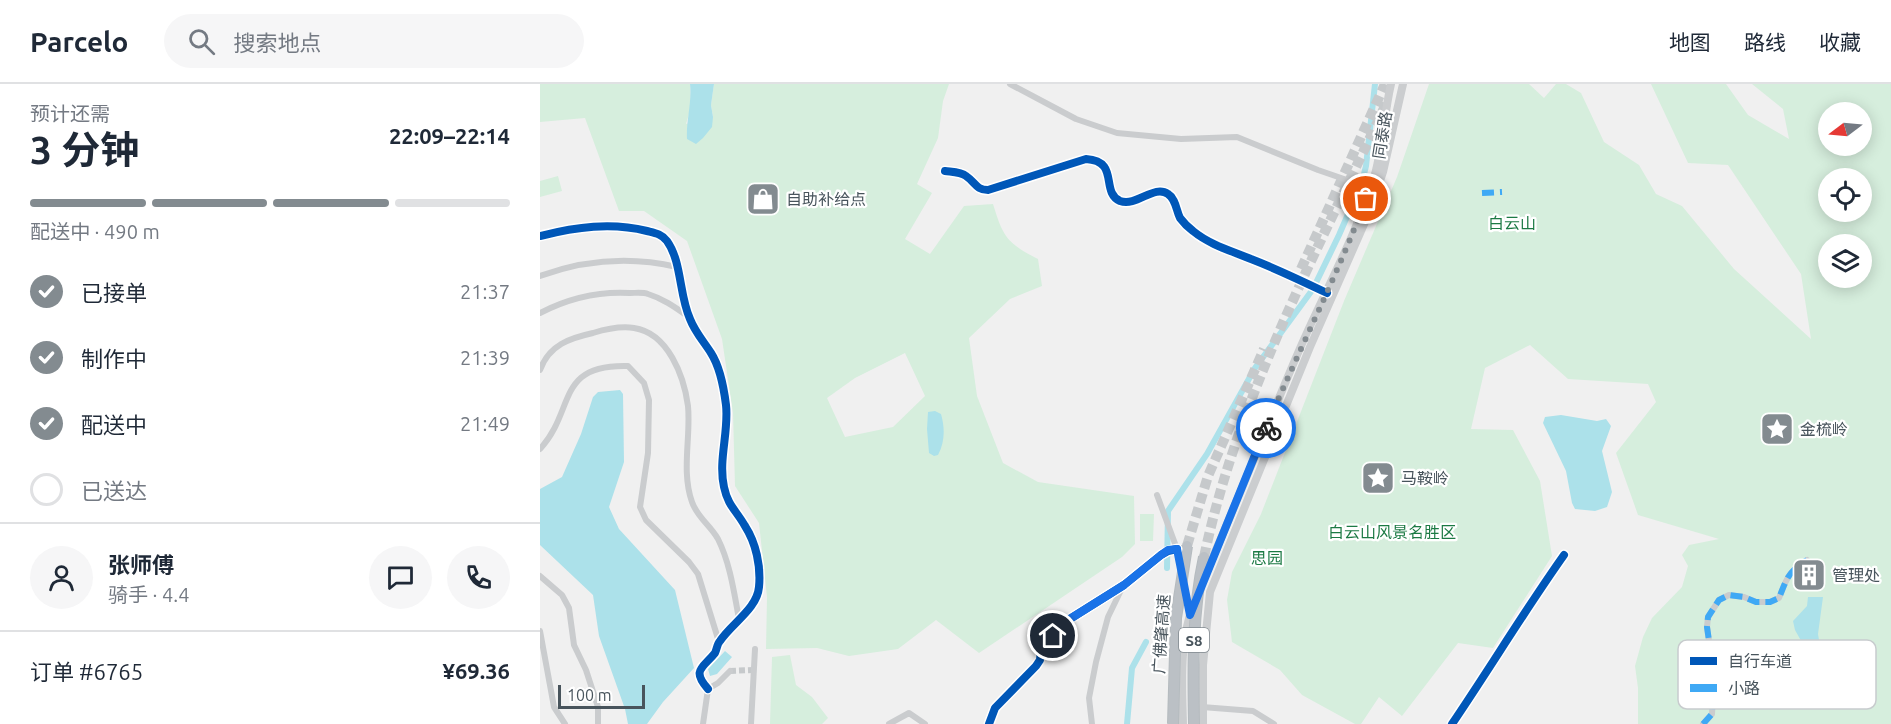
<!DOCTYPE html>
<html lang="zh">
<meta charset="utf-8">
<style>
body{margin:0;font-family:Ubuntu,"Noto Sans SC",sans-serif;background:#f6f6f7;color:#1f2937;height:100vh;display:flex;flex-direction:column;font-size:22px;white-space:nowrap}
*{box-sizing:border-box;margin:0}
p{font-size:20px;color:#747a83}
.icon{flex:none;width:33px;height:33px;fill:none;stroke:currentColor;stroke-width:2;stroke-linecap:round;stroke-linejoin:round}
.map{position:relative;flex:1;overflow:hidden}
.drawer{display:flex;flex-direction:column;background:#fff;width:540px}
.drawer>*{flex:none}
.needle{width:39px;rotate:254deg}
.tools{position:absolute;left:1278px;top:18px;display:grid;gap:12px}
.tools a{display:grid;place-items:center;width:54px;height:54px;border-radius:50%;background:#fff;box-shadow:0 3px 15px #0003;font-size:30px}
.scale{position:absolute;left:18px;bottom:15px;width:87px;box-sizing:border-box;padding-left:6px;border:3px solid #48545c;border-top:0;font-size:16px;line-height:21px;white-space:nowrap;color:#48545c;-webkit-text-stroke:4px #fff;paint-order:stroke}
.pin{position:absolute;display:grid;place-items:center;width:51px;height:51px;color:#fff;margin:-26px;border:3px solid #fff;border-radius:50%;box-shadow:0 2px 6px #0007}
.courier{position:absolute;display:grid;place-items:center;width:60px;height:60px;margin:-30px;border:4px solid #1a73e8;border-radius:50%;background:#fff;color:#222;box-shadow:0 2px 8px #0007}
.summary em{font-style:normal;font-weight:700}
.summary div{display:flex;flex-direction:column-reverse}
.summary{display:flex;align-items:center;justify-content:space-between;height:102px;padding:0 30px}
h1{font-size:39px;font-weight:700;line-height:45px}
.bar{display:grid;grid-template-columns:repeat(4,1fr);gap:9px 6px;align-content:center;height:72px;padding:0 30px}
.bar i{height:8px;border-radius:4px;background:#e0e1e3}
.bar .selected{background:#838b90}
.bar p{grid-column:span 4}
.line{display:flex;align-items:center;gap:15px;padding:0 30px;border-top:2px solid #e0e1e3}
.line div{flex:1}
.round{display:grid;place-items:center;flex:none;width:63px;height:63px;border-radius:32px;background:#f6f6f7}
ol{padding:0 30px;list-style:none}
li{display:flex;align-items:center;gap:18px;height:66px}
li p{margin-inline-start:auto}
li .icon{padding:6px;border-radius:50%;background:#838b90;color:#fff;stroke-width:4}
li:last-child{color:#747a83}
li i{width:33px;height:33px;border:3px solid #e0e1e3;border-radius:50%}
header{display:flex;align-items:center;gap:36px;box-sizing:border-box;height:84px;padding:0 30px;background:#fff;border-bottom:2px solid #e0e1e3}
header strong{font-size:28px}
nav{display:flex;gap:33px;margin-inline-start:auto;font-size:21px}
.search{width:420px;height:54px;background:#f6f6f7;display:flex;align-items:center;gap:15px;box-sizing:border-box;padding:0 21px;border-radius:33px;color:#747a83;font-size:22px}
main{display:flex;flex:1;min-height:0}
.map>svg:first-child{display:block}
.green{fill:#d6eedd;fill-rule:evenodd}
.water{fill:#ace1ea}
.lines{fill:none;stroke-linecap:round;stroke-linejoin:round}
.canal{stroke:#ace1ea;stroke-width:6}
.street-tunnel{stroke:#c6c9cb;stroke-width:6;stroke-dasharray:6 3;stroke-linecap:butt}
.highway-tunnel{stroke:#c6c9cb;stroke-width:10;stroke-dasharray:10 5;stroke-linecap:butt}
.street{stroke:#caccce;stroke-width:6}
.secondary{stroke:#cbcdcf;stroke-width:8}
.highway-bridge-casing{stroke:#b5bbbf;stroke-width:12;stroke-linecap:butt}
.highway-bridge{stroke:#bbc0c5;stroke-width:10}
.quiet{stroke:#3fa9f5;stroke-width:6;stroke-dasharray:12 6;stroke-linecap:butt}
.cycleway-casing{stroke:#fff;stroke-width:11}
.cycleway{stroke:#0057b8;stroke-width:8}
.done{stroke:#838b90;stroke-width:6;stroke-dasharray:0 10.8}
.route{stroke:#1a73e8;stroke-width:8}
.labels{text-anchor:middle;dominant-baseline:central;stroke-width:4.5;stroke-linejoin:round;paint-order:stroke}
.shield{fill:#fff;stroke:#7f878d;stroke-width:1.5}
.shield-label{font-size:15px;font-weight:bold;fill:#48545c}
.street-label{font-size:16px;fill:#48545c;stroke:#fff}
.poi-label{font-size:16px;fill:#48545c;stroke:#fff;text-anchor:start}
.park-label{font-size:16px;fill:#1c7a44;stroke:#fff}
.key{fill:#fff;stroke:#c8ccce;stroke-width:1.5}
.key-label{font-size:16px;fill:#48545c}
</style>
<header>
<strong>Parcelo</strong>
<div class="search"><svg class="icon" aria-label="search" viewBox="0 0 24 24"><circle cx="10" cy="10" r="6"/><path d="M15 15l6 6"/></svg>搜索地点</div>
<nav><a>地图</a><a>路线</a><a>收藏</a></nav>
</header>
<main>
<section class="drawer">
<div class="summary"><div><h1>3 分钟</h1><p>预计还需</p></div><em>22:09–22:14</em></div>
<div class="bar"><i class="selected"></i><i class="selected"></i><i class="selected"></i><i></i><p>配送中 · 490 m</p></div>
<ol>
<li><svg class="icon" aria-label="check" viewBox="0 0 24 24"><path d="M5 12l5 5 9-10"/></svg>已接单<p>21:37</p></li>
<li><svg class="icon" aria-label="check" viewBox="0 0 24 24"><path d="M5 12l5 5 9-10"/></svg>制作中<p>21:39</p></li>
<li><svg class="icon" aria-label="check" viewBox="0 0 24 24"><path d="M5 12l5 5 9-10"/></svg>配送中<p>21:49</p></li>
<li><i></i>已送达</li>
</ol>
<div class="line" style="height:108px"><a class="round"><svg class="icon" aria-label="person" viewBox="0 0 24 24"><circle cx="12" cy="8" r="4"/><path d="M4 21q1-7 8-7t8 7"/></svg></a><div><b>张师傅</b><p>骑手 · 4.4</p></div><a class="round"><svg class="icon" aria-label="chat" viewBox="0 0 24 24"><path d="M4 5h16v11H9l-5 4z"/></svg></a><a class="round"><svg class="icon" aria-label="phone" viewBox="0 0 24 24"><path d="M5 4h4l2 5-3 2q2 4 5 5l2-3 5 2v4C11 20 4 13 5 4z"/></svg></a></div>
<div class="line" style="height:78px"><div>订单 #6765</div><b>¥69.36</b></div>
</section>
<div class="map">
<svg width="1351" height="640" viewBox="0 0 1351 640">
<rect width="100%" height="100%" fill="#f0f0f0"/>
<path class="green" d="M0,0H150L151,23L146,40L173,33L171,21L174,0H409L403,17L398,54L377,100L392,109L365,155L390,170L424,122L453,120C463,153 467,159 498,175L502,202L470,215L429,254L437,312L463,379L498,398L594,412L595,460L582,473L439,569L396,536L358,565L309,572L277,564L226,565L227,513L219,439L195,402L193,329L182,255L147,157L104,127H79L45,34L0,38ZM365,269L385,312L353,343L305,353L287,314L315,294Z
M889,0H989L1004,14L1016,0H1026L1041,9L1064,58L1099,81L1116,110L1142,122L1194,185L1271,255L1261,190L1188,81L1148,79L1111,0H1186L1208,31L1249,55L1243,25L1212,0H1351V640H1098V604L1095,582L1103,553L1112,534L1142,503L1148,482L1142,471L1149,461L1179,455L1098,431L1076,369L1116,318L1108,300L1028,295L990,261L945,284L931,345L973,346L1000,397L1012,472L953,564L918,559L862,632L839,613L821,640H815L762,611L740,586L692,558L687,516L692,488L721,430L804,217L857,93ZM1288,28H1322V62H1288ZM1288,94H1322V128H1288ZM1288,160H1322V194H1288Z
M18,92L22,107L0,113V97Z
M600,430H614L613,457H600Z
M250,571L256,601L272,613L288,634L282,640H230L232,573Z"/>
<path class="water" d="M150,0H174L171,21L173,33L172,43L163,54L156,60L147,55C146,36 152,19 150,0Z
M80,306L83,310L84,378L69,423L79,445L135,506L154,584L123,618L107,640H88L85,625L59,552L53,511L0,461V405L22,393L41,350L53,313L58,308Z
M395,327L401,330C405,344 405,358 398,371L394,372L389,369L387,345L388,328Z
M1021,331L1057,337L1066,335L1071,342L1062,367L1072,408L1067,423L1055,427L1035,425L1032,419L1026,387L1003,339L1005,333Z
M1268,513H1283L1278,550L1280,562L1274,564L1264,562L1255,546L1253,537L1267,522Z
M185,567L192,573L177,590L170,592L168,585Z"/>
<g class="lines">
<path class="canal" d="M627,484L628,427L667,370L715,284L773,205L799,151L822,98L826,82L835,0
M587,640L592,584L606,558"/>
<path class="street-tunnel" d="M190,587L213,586"/>
<path class="highway-tunnel" d="M761,185L845,0
M647,462L668,392L724,265
M664,473C698,312 778,165 847,18"/>
<path class="street" d="M470,0L536,35L577,49L641,55L697,53L778,86L830,104
M405,87C412,88 421,88 426,92C435,98 436,106 448,106L546,75C580,77 560,108 580,117C597,123 614,100 628,110C636,115 636,126 640,134C643,138 649,144 653,147C670,161 692,167 711,175C737,185 762,197 787,209
M0,152C36,143 71,138 107,147C115,149 122,150 127,157C142,178 139,211 150,235C155,248 164,258 171,269C180,283 184,305 186,321C189,348 178,376 184,403C188,422 196,426 205,442C216,459 221,482 219,503C217,525 192,539 180,557C177,560 177,565 175,569C163,584 151,586 168,605
M0,192C44,176 90,172 137,183
M0,229C29,214 57,207 90,209C96,209 103,208 108,210C124,215 136,224 149,233
M0,286C9,261 30,254 53,249C66,245 81,242 94,244C128,249 144,292 148,322C151,353 141,387 152,418C157,433 170,441 178,455C190,479 194,508 199,535
M0,365C36,326 15,280 88,282L104,299L109,316L108,369L100,423L106,436L149,478L158,490L179,558
M617,411L637,465L641,481
M0,492L22,511L29,524L34,561L46,586L58,623V640
M644,500L649,528
M0,547L14,623L25,640
M662,623L713,627L734,640
M163,640L168,605L178,599L190,587
M211,640L215,565
M349,640L369,629L385,640
M449,640L455,624L496,582L500,576L501,565L525,538L584,501L621,471L628,467L637,465
M552,640L549,614L556,578L568,533L583,502
M912,640C950,584 985,526 1024,471
M1163,640L1172,630L1174,591L1167,543L1168,533L1179,516L1189,511L1204,513L1216,518H1230L1239,514C1247,494 1248,488 1267,476"/>
<path class="secondary" d="M662,498C697,420 727,340 761,262C786,205 817,150 835,90C843,61 844,30 851,0
M643,640C642,600 639,557 654,519
M663,640V581L670,508L770,263L829,129L843,88L863,0"/>
<defs>
<path id="highway-bridge" d="M633,640L636,534L647,462
M654,640C653,584 652,528 664,473"/>
</defs>
<use href="#highway-bridge" class="highway-bridge-casing"/>
<use href="#highway-bridge" class="highway-bridge"/>
<path class="quiet" d="M942,109L962,108
M1163,640L1172,630L1174,591L1167,543L1168,533L1179,516L1189,511L1204,513L1216,518H1230L1239,514C1247,494 1248,488 1267,476"/>
<defs>
<path id="cycleway" d="M405,87C412,88 421,88 426,92C435,98 436,106 448,106L546,75C580,77 560,108 580,117C597,123 614,100 628,110C636,115 636,126 640,134C643,138 649,144 653,147C670,161 692,167 711,175C737,185 762,197 787,209
M0,152C36,143 71,138 107,147C115,149 122,150 127,157C142,178 139,211 150,235C155,248 164,258 171,269C180,283 184,305 186,321C189,348 178,376 184,403C188,422 196,426 205,442C216,459 221,482 219,503C217,525 192,539 180,557C177,560 177,565 175,569C163,584 151,586 168,605
M449,640L455,624L496,582L500,576L501,565L525,538L584,501L621,471L628,467L637,465
M912,640C950,584 985,526 1024,471"/>
</defs>
<use href="#cycleway" class="cycleway-casing"/>
<use href="#cycleway" class="cycleway"/>
</g>
<g class="lines">
<path class="done" d="M726,344C758,267 797,193 826,115"/>
<path class="route" d="M513,552L525,538L584,501L621,471L628,466L637,465L650,531L726,344"/>
</g>
<defs>
<symbol id="shop-square" viewBox="-11 -11 22 22"><rect x="-9" y="-9" width="18" height="18" rx="4" fill="#838b90" stroke="#fff"/><path d="M-5-2.5h2.3a2.7 3.5 0 0 1 5.4 0H5L5.5 6h-11ZM-1.5-2.5h3a1.5 2.3 0 0 0-3 0Z" fill="#fff"/></symbol>
<symbol id="sight-square" viewBox="-11 -11 22 22"><rect x="-9" y="-9" width="18" height="18" rx="4" fill="#838b90" stroke="#fff"/><path d="M0-6L1.8-2.2L6-1.7L2.9 1.2L3.7 5.4L0 3.3L-3.7 5.4L-2.9 1.2L-6-1.7L-1.8-2.2Z" fill="#fff"/></symbol>
<symbol id="building-square" viewBox="-11 -11 22 22"><rect x="-9" y="-9" width="18" height="18" rx="4" fill="#838b90" stroke="#fff"/><path d="M-4-6H4V6H1V3H-1V6H-4ZM-2.5-4.3h1.7v1.8h-1.7ZM.8-4.3h1.7v1.8H.8ZM-2.5-1h1.7V.8h-1.7ZM.8-1h1.7V.8H.8Z" fill="#fff"/></symbol>
</defs>
<g fill-rule="evenodd">
<use href="#shop-square" x="204" y="96" width="38" height="38"/>
<use href="#sight-square" x="1218" y="326" width="38" height="38"/>
<use href="#sight-square" x="819" y="375" width="38" height="38"/>
<use href="#building-square" x="1250" y="472" width="38" height="38"/>
</g>
<g class="labels">
<rect class="shield" x="639" y="544" width="30" height="24" rx="4.5"/>
<g class="shield-label">
<text x="654" y="556">S8</text>
</g>
<g class="street-label">
<text transform="translate(842 51) rotate(-81)">同泰路</text>
<text transform="translate(621 550) rotate(-86)">广佛肇高速</text>
</g>
<g class="poi-label">
<text x="246" y="115">自助补给点</text>
<text x="1260" y="345">金梳岭</text>
<text x="861" y="394">马鞍岭</text>
<text x="1292" y="491">管理处</text>
</g>
<g class="park-label">
<text x="972" y="139">白云山</text>
<text x="852" y="448">白云山风景名胜区</text>
<text x="727" y="474">思园</text>
</g>
</g>
<rect x="1138" y="556" width="198" height="69" rx="9" class="key"/>
<rect x="1150" y="573" width="27" height="8" fill="#0057b8"/>
<rect x="1150" y="600" width="27" height="8" fill="#3fa9f5"/>
<g class="key-label">
<text x="1188" y="583">自行车道</text>
<text x="1188" y="610">小路</text>
</g>
</svg>
<div class="tools">
<a><svg class="needle" viewBox="-14 -14 28 28"><path d="M0-13l5 13h-10z" fill="#e53935"/><path d="M0 13l5-13h-10z" fill="#747a83"/></svg></a>
<a><svg class="icon" aria-label="locate" viewBox="0 0 24 24"><circle cx="12" cy="12" r="6"/><path d="M12 2v4M12 18v4M2 12h4M18 12h4"/></svg></a>
<a><svg class="icon" aria-label="layers" viewBox="0 0 24 24"><path d="M12 4l9 5-9 5-9-5zM3 14l9 5 9-5"/></svg></a>
</div>
<div class="scale">100 m</div>
<div class="pin" style="left:826px;top:115px;background:#ea580c"><svg class="icon" aria-label="bag" viewBox="0 0 24 24"><path d="M5 8h14l-1 12H6zM9 8a3 3 0 0 1 6 0"/></svg></div>
<div class="pin" style="left:513px;top:552px;background:#1f2937"><svg class="icon" aria-label="home" viewBox="0 0 24 24"><path d="M3 11l9-7 9 7M6 9v11h12V9"/></svg></div>
<div class="courier" style="left:726px;top:344px"><svg class="icon" aria-label="bike" viewBox="0 0 24 24"><circle cx="6" cy="16" r="4"/><circle cx="18" cy="16" r="4"/><path d="M6 16l4-8h5l3 8M10 8l3 8H6M13 5h3"/></svg></div>
</div>
</main>
